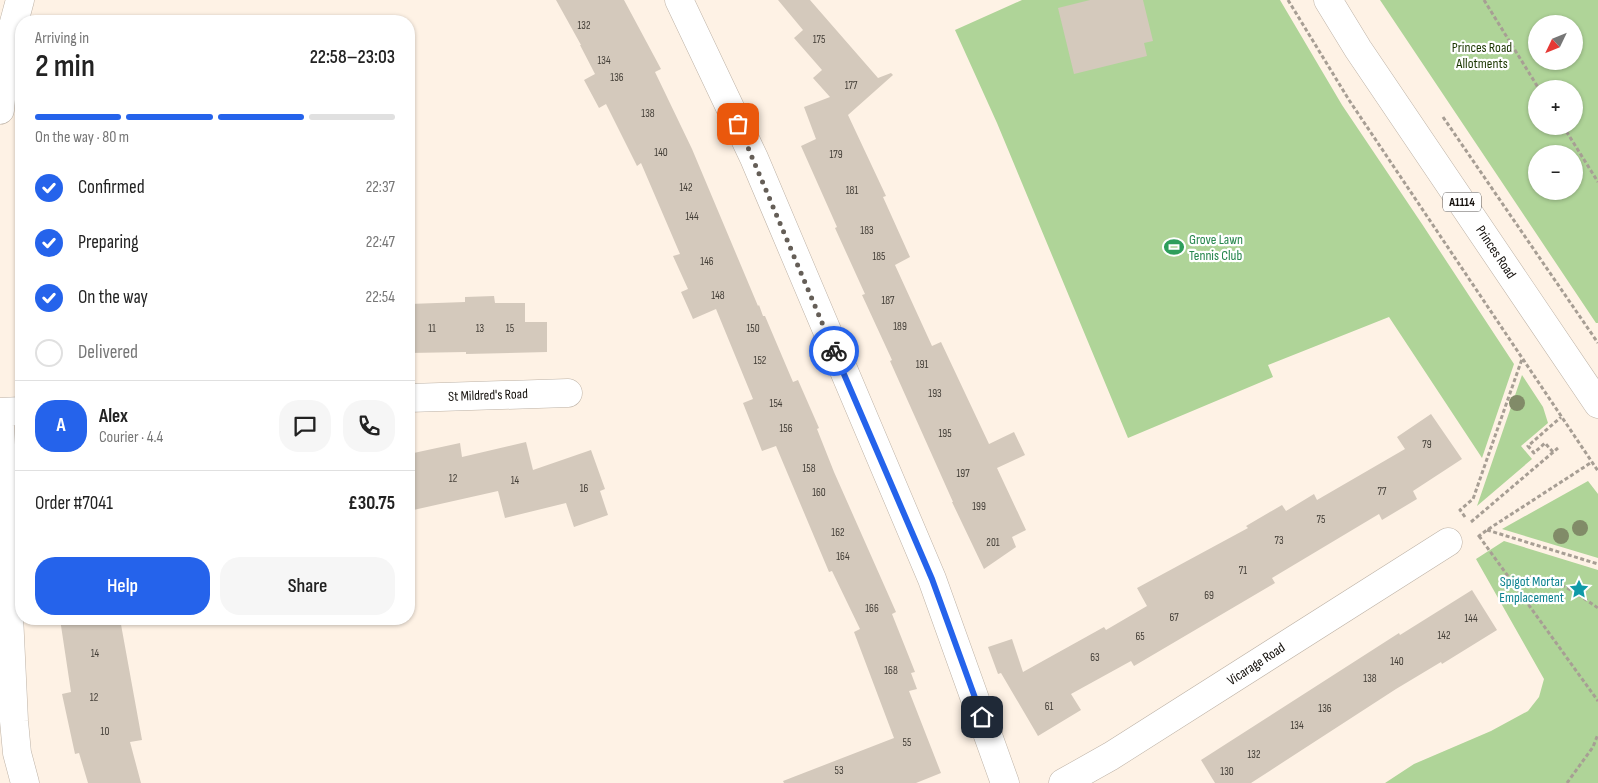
<!DOCTYPE html>
<meta charset="utf-8">
<style>
body{margin:0;font-family:"Sofia Sans Condensed",sans-serif;background:#f6f6f6;color:#222;height:100vh;display:flex;flex-direction:column;font-size:19px;white-space:nowrap}
*{box-sizing:border-box;margin:0}
p{font-size:16px;color:#767676}
.icon{flex:none;width:28px;height:28px;fill:none;stroke:currentColor;stroke-width:2;stroke-linecap:round;stroke-linejoin:round}
.map{position:relative;flex:1;overflow:hidden}
.side{position:absolute;left:15px;top:15px;width:400px;height:610px;display:flex;flex-direction:column;background:#fff;border-radius:20px;box-shadow:0 1px 4px #0004}
.side>*{flex:none}
.needle{width:32px;rotate:227deg}
.buttons{position:absolute;left:1528px;top:15px;display:grid;gap:10px}
.buttons a{display:grid;place-items:center;width:55px;height:55px;border-radius:50%;background:#fff;box-shadow:0 1px 4px #0004;font-size:25px}
.pin{position:absolute;display:grid;place-items:center;width:42px;height:42px;color:#fff;margin:-21px;border-radius:10px;box-shadow:0 2px 8px #0006}
.courier{position:absolute;display:grid;place-items:center;width:50px;height:50px;margin:-25px;border:4px solid #2563eb;border-radius:50%;background:#fff;color:#222;box-shadow:0 1px 6px #0007}
.headline em{font-style:normal;font-weight:600}
.headline div{display:flex;flex-direction:column-reverse}
.headline{display:flex;align-items:center;justify-content:space-between;height:85px;padding:0 20px}
h1{font-size:32px;font-weight:600;line-height:38px}
.bar{display:grid;grid-template-columns:repeat(4,1fr);gap:8px 5px;align-content:center;height:60px;padding:0 20px}
.bar i{height:6px;border-radius:4px;background:#e0e0e0}
.bar .current{background:#2563eb}
.bar p{grid-column:span 4}
.line{display:flex;align-items:center;gap:12px;padding:0 20px;border-top:1px solid #e0e0e0}
.line div{flex:1}
.round{display:grid;place-items:center;flex:none;width:52px;height:52px;border-radius:20px;background:#f6f6f6}
ol{padding:0 20px;list-style:none}
li{display:flex;align-items:center;gap:15px;height:55px}
li p{margin-inline-start:auto}
li .icon{padding:5px;border-radius:50%;background:#2563eb;color:#fff;stroke-width:4}
li:last-child{color:#767676}
li i{width:28px;height:28px;border:2px solid #e0e0e0;border-radius:50%}
.cta{display:flex;gap:10px;margin-top:auto;padding:10px 20px}
.cta a{flex:1;height:58px;border-radius:20px;background:#2563eb;color:#fff;font-size:20px;font-weight:600;line-height:58px;text-align:center}
.cta a+a{background:#f6f6f6;color:#222}
.map>svg:first-child{display:block}
.green{fill:#afd498;fill-rule:evenodd}
.building{fill:#d4c9bc}
.lines{fill:none;stroke-linecap:round;stroke-linejoin:round}
.street-casing{stroke:#bdb2a6;stroke-width:29}
.primary-casing{stroke:#bdb2a6;stroke-width:29}
.path{stroke:#a79e94;stroke-width:3;stroke-dasharray:4 2.5;stroke-linecap:butt}
.street{stroke:#fff;stroke-width:28}
.primary{stroke:#fff;stroke-width:28}
.tree{fill:#818b68}
.done{stroke:#655e57;stroke-width:5;stroke-dasharray:0 9}
.route{stroke:#2563eb;stroke-width:6}
.labels{text-anchor:middle;dominant-baseline:central;stroke-width:4.5;stroke-linejoin:round;paint-order:stroke}
.number-label{font-size:11px;fill:#433e37}
.shield{fill:#fff;stroke:#5a5754;stroke-width:1}
.shield-label{font-size:12px;font-weight:bold;fill:#130f0b}
.park-label{font-size:14px;fill:#1b3601;stroke:#fff}
.leisure-label{font-size:14px;fill:#27864d;stroke:#fff;text-anchor:start}
.street-label{font-size:14px;fill:#130f0b;stroke:#fff}
.culture-label{font-size:14px;fill:#0d838f;stroke:#fff;text-anchor:end}
</style>
<div class="map">
<svg width="1598" height="783" viewBox="0 0 1598 783">
<rect width="100%" height="100%" fill="#fef2e5"/>
<path class="green" d="M1022,0H1280L1342,105L1422,224L1514,364L1482,458L1389,317L1268,365L1273,377L1128,438L997,123L955,30Z
M1380,0H1598V323H1596ZM1536,24H1574V61H1536ZM1536,89H1574V126H1536ZM1536,154H1574V191H1536Z
M1522,375L1543,407L1548,423L1521,446L1532,459L1477,506Z
M1588,481L1598,494V558L1502,529Z
M1504,541L1598,570V783H1385L1414,764L1491,731L1528,711L1539,697L1544,679L1476,559Z"/>
<path class="building" d="M556,0H624L661,69L655,72L692,149L758,306L759,305L763,316H765L793,382L798,380L819,428L817,429L834,472L896,612L892,614L915,672L911,673L917,689L909,691L941,773L916,783H784L783,781L894,738L854,632L860,629L832,571L829,572L776,446L762,451L743,403L753,399L716,309L693,319L681,292L688,289L673,256L680,254L641,163L637,166L606,104L599,108L584,80L595,74L580,45H581Z
M778,0H810L878,78L891,73L893,75L848,115L886,196L883,197L910,257L895,265L932,346L941,342L989,444L1014,432L1025,455L997,468L1026,530L1012,537L1016,547L984,569L952,502H953L890,361L892,360L862,295L865,294L835,228L837,227L801,146L816,139L804,107L830,97L813,78L822,70L794,38L803,30Z
M1090,0H1143L1153,41L1144,43L1147,56L1074,74L1058,8Z
M494,296L495,303H525V322H547V352L466,354V352L409,353V304L465,302V297Z
M1431,414L1462,459L1413,491L1417,499L1382,520L1379,514L1272,578L1275,583L1134,666L1131,661L1071,694L1081,710L1038,736L1001,673L998,674L988,647L1012,639L1023,672L1104,627L1106,630L1147,606L1137,588L1248,528L1246,526L1282,505L1286,511L1314,494L1317,500L1405,449L1397,437Z
M526,442L533,470L591,450L605,489L600,491L608,515L574,527L566,503L505,518L498,491L409,511V454L460,443L462,457Z
M1472,590L1497,630L1442,664L1441,662L1396,689L1251,783H1215L1201,760L1399,633L1400,635Z
M60,619H120L142,740L130,742L141,783H88L79,753L75,754L62,694L71,692Z"/>
<g class="lines">
<defs>
<path id="street" d="M679,0L754,158L932,579L1005,783
M0,110L5,56L20,0
M409,398L568,393
M0,412L21,411
M0,424L14,721L17,753L25,783
M1063,783L1111,756L1448,542"/>
<path id="primary" d="M1328,0L1358,49L1598,404"/>
</defs>
<use href="#street" class="street-casing"/>
<use href="#primary" class="primary-casing"/>
<path class="path" d="M1288,0L1349,100L1598,471
M1484,0L1539,89
M1443,117L1598,343
M1563,126L1598,182
M1553,452L1545,443L1534,453L1528,446L1561,417
M1465,517L1460,510L1473,499L1522,359
M1471,522L1558,448
M1487,530L1598,564
M1478,535L1479,536L1487,530L1592,462
M1479,536L1598,701
M1511,581C1517,580 1525,577 1531,577C1555,577 1579,595 1598,608
M1567,783L1593,747L1598,734"/>
<use href="#street" class="street"/>
<use href="#primary" class="primary"/>
</g>
<g class="tree">
<circle cx="1517" cy="403" r="8"/>
<circle cx="1580" cy="528" r="8"/>
<circle cx="1561" cy="536" r="8"/>
</g>
<g class="lines">
<path class="done" d="M738,124L834,351"/>
<path class="route" d="M834,351L932,579L982,717"/>
</g>
<defs>
<symbol id="stadium-bare" viewBox="-9 -9 18 18"><path d="M0-5a6.5 5 0 1 0 0 10a6.5 5 0 1 0 0-10ZM-3.5-1.8h7v3.6h-7Z" fill="#2e9e5b" stroke="#fff" stroke-width="2.5" paint-order="stroke"/></symbol>
<symbol id="sight-bare" viewBox="-9 -9 18 18"><path d="M0-6L1.8-2.2L6-1.7L2.9 1.2L3.7 5.4L0 3.3L-3.7 5.4L-2.9 1.2L-6-1.7L-1.8-2.2Z" fill="#0f9aa8" stroke="#fff" stroke-width="2.5" paint-order="stroke"/></symbol>
</defs>
<g fill-rule="evenodd">
<use href="#stadium-bare" x="1160" y="233" width="28" height="28"/>
<use href="#sight-bare" x="1565" y="575" width="28" height="28"/>
</g>
<g class="labels">
<g class="number-label">
<text x="584" y="25">132</text>
<text x="819" y="39">175</text>
<text x="604" y="60">134</text>
<text x="617" y="77">136</text>
<text x="851" y="85">177</text>
<text x="648" y="113">138</text>
<text x="661" y="152">140</text>
<text x="836" y="154">179</text>
<text x="686" y="187">142</text>
<text x="852" y="190">181</text>
<text x="692" y="216">144</text>
<text x="867" y="230">183</text>
<text x="879" y="256">185</text>
<text x="707" y="261">146</text>
<text x="718" y="295">148</text>
<text x="888" y="300">187</text>
<text x="900" y="326">189</text>
<text x="432" y="328">11</text>
<text x="480" y="328">13</text>
<text x="510" y="328">15</text>
<text x="753" y="328">150</text>
<text x="760" y="360">152</text>
<text x="922" y="364">191</text>
<text x="935" y="393">193</text>
<text x="776" y="403">154</text>
<text x="786" y="428">156</text>
<text x="945" y="433">195</text>
<text x="1427" y="444">79</text>
<text x="809" y="468">158</text>
<text x="963" y="473">197</text>
<text x="453" y="478">12</text>
<text x="515" y="480">14</text>
<text x="584" y="488">16</text>
<text x="1382" y="491">77</text>
<text x="819" y="492">160</text>
<text x="979" y="506">199</text>
<text x="1321" y="519">75</text>
<text x="838" y="532">162</text>
<text x="1279" y="540">73</text>
<text x="993" y="542">201</text>
<text x="843" y="556">164</text>
<text x="1243" y="570">71</text>
<text x="1209" y="595">69</text>
<text x="872" y="608">166</text>
<text x="1174" y="617">67</text>
<text x="1471" y="618">144</text>
<text x="1444" y="635">142</text>
<text x="1140" y="636">65</text>
<text x="95" y="653">14</text>
<text x="1095" y="657">63</text>
<text x="1397" y="661">140</text>
<text x="891" y="670">168</text>
<text x="1370" y="678">138</text>
<text x="94" y="697">12</text>
<text x="1049" y="706">61</text>
<text x="1325" y="708">136</text>
<text x="1297" y="725">134</text>
<text x="105" y="731">10</text>
<text x="907" y="742">55</text>
<text x="1254" y="754">132</text>
<text x="839" y="770">53</text>
<text x="1227" y="771">130</text>
</g>
<rect class="shield" x="1443" y="192.5" width="38" height="19" rx="4"/>
<g class="shield-label">
<text x="1462" y="202">A1114</text>
</g>
<g class="park-label">
<text x="1482" y="47">Princes Road<tspan x="1482" dy="16">Allotments</tspan></text>
</g>
<g class="leisure-label">
<text x="1189" y="239">Grove Lawn<tspan x="1189" dy="16">Tennis Club</tspan></text>
</g>
<g class="street-label">
<text transform="translate(1496 252) rotate(56)">Princes Road</text>
<text transform="translate(488 395) rotate(-2)">St Mildred's Road</text>
<text transform="translate(1256 664) rotate(-33)">Vicarage Road</text>
</g>
<g class="culture-label">
<text x="1564" y="581">Spigot Mortar<tspan x="1564" dy="16">Emplacement</tspan></text>
</g>
</g>
</svg>
<div class="buttons">
<a><svg class="needle" viewBox="-14 -14 28 28"><path d="M0-13l5 13h-10z" fill="#e53935"/><path d="M0 13l5-13h-10z" fill="#767676"/></svg></a>
<a>+</a>
<a>−</a>
</div>
<div class="pin" style="left:738px;top:124px;background:#ea580c"><svg class="icon" aria-label="bag" viewBox="0 0 24 24"><path d="M5 8h14l-1 12H6zM9 8a3 3 0 0 1 6 0"/></svg></div>
<div class="pin" style="left:982px;top:717px;background:#1f2937"><svg class="icon" aria-label="home" viewBox="0 0 24 24"><path d="M3 11l9-7 9 7M6 9v11h12V9"/></svg></div>
<div class="courier" style="left:834px;top:351px"><svg class="icon" aria-label="bike" viewBox="0 0 24 24"><circle cx="6" cy="16" r="4"/><circle cx="18" cy="16" r="4"/><path d="M6 16l4-8h5l3 8M10 8l3 8H6M13 5h3"/></svg></div>
<section class="side">
<div class="headline"><div><h1>2 min</h1><p>Arriving in</p></div><em>22:58–23:03</em></div>
<div class="bar"><i class="current"></i><i class="current"></i><i class="current"></i><i></i><p>On the way · 80 m</p></div>
<ol>
<li><svg class="icon" aria-label="check" viewBox="0 0 24 24"><path d="M5 12l5 5 9-10"/></svg>Confirmed<p>22:37</p></li>
<li><svg class="icon" aria-label="check" viewBox="0 0 24 24"><path d="M5 12l5 5 9-10"/></svg>Preparing<p>22:47</p></li>
<li><svg class="icon" aria-label="check" viewBox="0 0 24 24"><path d="M5 12l5 5 9-10"/></svg>On the way<p>22:54</p></li>
<li><i></i>Delivered</li>
</ol>
<div class="line" style="height:90px"><b class="round" style="background:#2563eb;color:#fff">A</b><div><b>Alex</b><p>Courier · 4.4</p></div><a class="round"><svg class="icon" aria-label="chat" viewBox="0 0 24 24"><path d="M4 5h16v11H9l-5 4z"/></svg></a><a class="round"><svg class="icon" aria-label="phone" viewBox="0 0 24 24"><path d="M5 4h4l2 5-3 2q2 4 5 5l2-3 5 2v4C11 20 4 13 5 4z"/></svg></a></div>
<div class="line" style="height:65px"><div>Order #7041</div><b>£30.75</b></div>
<div class="cta"><a>Help</a><a>Share</a></div>
</section>
</div>
